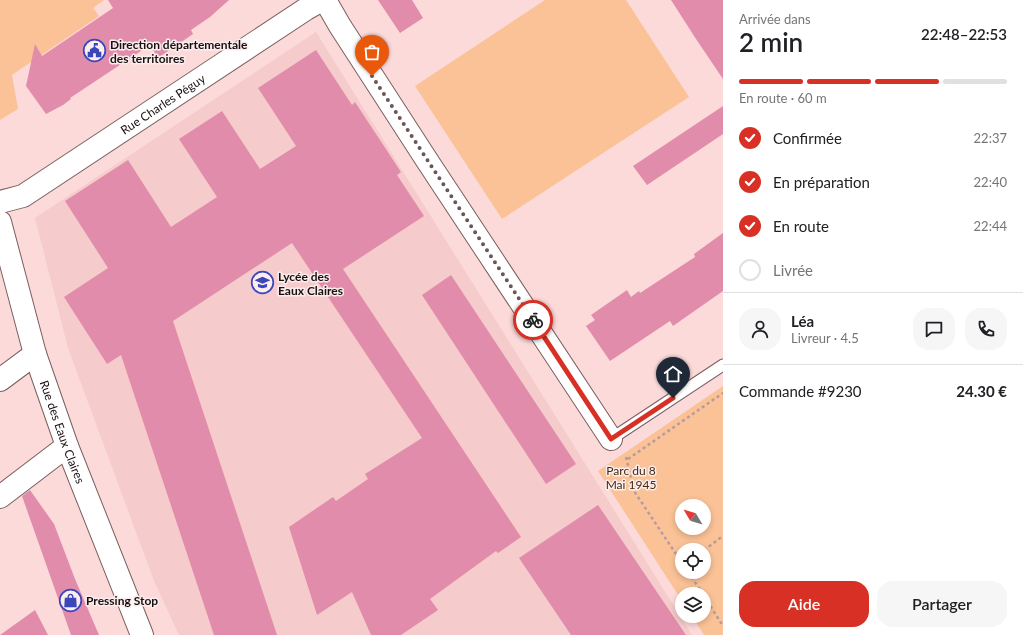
<!DOCTYPE html>
<html lang="fr">
<meta charset="utf-8">
<style>
body{margin:0;font-family:Lato,sans-serif;background:#f6f6f6;color:#202124;height:100vh;display:flex;flex-direction:column;font-size:15px;white-space:nowrap}
*{box-sizing:border-box;margin:0}
p{font-size:13px;color:#757577}
.icon{flex:none;width:22px;height:22px;fill:none;stroke:currentColor;stroke-width:2;stroke-linecap:round;stroke-linejoin:round}
.map{position:relative;flex:1;overflow:hidden}
.panel{display:flex;flex-direction:column;background:#fff;width:300px}
.panel>*{flex:none}
.needle{width:26px;rotate:308deg}
.fabs{position:absolute;left:675px;top:499px;display:grid;gap:8px}
.fabs a{display:grid;place-items:center;width:36px;height:36px;border-radius:50%;background:#fff;box-shadow:0 2px 6px #0003;font-size:20px}
.pin{position:absolute;display:grid;place-items:center;width:34px;height:34px;color:#fff;margin:-41px -17px;border-radius:50% 50% 50% 0;rotate:-45deg;box-shadow:0 0 4px #0007}
.pin .icon{rotate:45deg}
.courier{position:absolute;display:grid;place-items:center;width:40px;height:40px;margin:-20px;border:3px solid #d93025;border-radius:50%;background:#fff;color:#222;box-shadow:0 1px 5px #0007}
.summary em{font-style:normal;font-weight:600}
.summary div{display:flex;flex-direction:column-reverse}
.summary{display:flex;align-items:center;justify-content:space-between;height:68px;padding:0 16px}
h1{font-size:26px;font-weight:600;line-height:30px}
.bar{display:grid;grid-template-columns:repeat(4,1fr);gap:6px 4px;align-content:center;height:48px;padding:0 16px}
.bar i{height:5px;border-radius:3px;background:#e0e0e0}
.bar .current{background:#d93025}
.bar p{grid-column:span 4}
.line{display:flex;align-items:center;gap:10px;padding:0 16px;border-top:1px solid #e0e0e0}
.line div{flex:1}
.round{display:grid;place-items:center;flex:none;width:42px;height:42px;border-radius:16px;background:#f6f6f6}
ol{padding:0 16px;list-style:none}
li{display:flex;align-items:center;gap:12px;height:44px}
li p{margin-inline-start:auto}
li .icon{padding:4px;border-radius:50%;background:#d93025;color:#fff;stroke-width:4}
li:last-child{color:#757577}
li i{width:22px;height:22px;border:2px solid #e0e0e0;border-radius:50%}
.primary-button{display:flex;gap:8px;margin-top:auto;padding:8px 16px}
.primary-button a{flex:1;height:46px;border-radius:16px;background:#d93025;color:#fff;font-size:16px;font-weight:600;line-height:46px;text-align:center}
.primary-button a+a{background:#f6f6f6;color:#202124}
main{display:flex;flex:1;min-height:0}
.map>svg:first-child{display:block}
.built{fill:#f5cbcb}
.green{fill:#fac296;fill-rule:evenodd}
.building{fill:#e18cab}
.lines{fill:none;stroke-linecap:round;stroke-linejoin:round}
.service-casing{stroke:#7a5e5e;stroke-width:13}
.minor-casing{stroke:#7a5e5e;stroke-width:24}
.tertiary-casing{stroke:#7a5e5e;stroke-width:24}
.path{stroke:#b69b9c;stroke-width:2.5;stroke-dasharray:3 3;stroke-linecap:butt}
.service{stroke:#fff;stroke-width:11}
.minor{stroke:#fff;stroke-width:22}
.tertiary{stroke:#fff;stroke-width:22}
.done{stroke:#695657;stroke-width:4;stroke-dasharray:0 7.2}
.route{stroke:#d93025;stroke-width:5}
.labels{text-anchor:middle;dominant-baseline:central;stroke-width:3;stroke-linejoin:round;paint-order:stroke}
.poi-label{font-size:12px;font-weight:bold;fill:#1a0f10;stroke:#fbeded;text-anchor:start}
.street-label{font-size:12px;fill:#1a0f10;stroke:#fbeded}
.park-label{font-size:12px;fill:#442910;stroke:#fbeded}
</style>
<main>
<div class="map">
<svg width="723" height="635" viewBox="0 0 723 635">
<rect width="100%" height="100%" fill="#fcdada"/>
<path class="built" d="M316,32L692,635H179L154,581L68,348L35,218Z"/>
<path class="green" d="M0,0H104L93,8L99,16L12,75L18,109L0,120Z
M545,0H626L689,97L502,219L415,86Z
M723,386V635H704L692,616H704V594H682V601L598,471ZM682,506H704V528H682ZM682,550H704V572H682Z"/>
<path class="building" d="M108,0H229L210,17L191,30L193,34L158,58L150,45L70,98L71,99L63,105L46,114L26,86L35,44L42,56L113,8Z
M378,0H412L423,18L400,33Z
M671,0H723V79L696,39Z
M316,50L352,105L355,102L401,172L397,175L424,216L343,269L521,537L498,553L496,551L430,599L438,610L401,635H371L352,592L317,615L289,527L333,497L336,501L368,479L365,474L422,438L292,243L173,321L277,635H214L121,355L107,364L64,297L108,268L65,201L128,160L171,227L217,197L179,139L222,111L260,169L296,146L258,88Z
M723,106V134L647,185L633,166Z
M723,233V291L673,326L670,321L610,361L586,326L595,320L591,315L627,290L631,297L639,291L640,293L695,257L694,254Z
M451,275L576,464L546,484L422,295Z
M30,490L54,524L75,579L99,635H71L22,496Z
M598,505L686,635H571L519,558Z
M35,610L48,635H0Z"/>
<g class="lines">
<defs>
<path id="service" d="M611,439L723,365"/>
<g id="minor">
<path d="M325,0L340,26L428,162L611,439"/>
<path id="s1" d="M0,202L23,196L306,9L322,0"/>
<path d="M0,380L35,354"/>
<path d="M0,497L67,446"/>
</g>
<g id="tertiary">
<path id="s2" d="M0,222L35,354L67,446L142,635"/>
</g>
</defs>
<use href="#service" class="service-casing"/>
<use href="#minor" class="minor-casing"/>
<use href="#tertiary" class="tertiary-casing"/>
<path class="path" d="M626,457L634,491L682,563
M628,459L723,393
M704,550L723,536
M688,572L703,594
M704,596L723,626"/>
<use href="#service" class="service"/>
<use href="#minor" class="minor"/>
<use href="#tertiary" class="tertiary"/>
</g>
<g class="lines">
<path class="done" d="M372,76L533,320"/>
<path class="route" d="M533,320L611,439L673,398"/>
</g>
<defs>
<symbol id="civic-ring" viewBox="-11 -11 22 22"><circle r="9.5" fill="#fbeded" stroke="#3b46ba" stroke-width="1.5"/><path d="M-.6-6.5H3V-4.5H.6V-3L4-1V1h2V6H-6V1h2V-1L-.6-3ZM-1.2 2.5V6h2.4V2.5Z" fill="#3b46ba"/></symbol>
<symbol id="school-ring" viewBox="-11 -11 22 22"><circle r="9.5" fill="#fbeded" stroke="#3b46ba" stroke-width="1.5"/><path d="M0-5L7-2L0 1L-7-2ZM-4 1L0 2.5L4 1V4Q0 6-4 4Z" fill="#3b46ba"/></symbol>
<symbol id="shop-ring" viewBox="-11 -11 22 22"><circle r="9.5" fill="#fbeded" stroke="#3b46ba" stroke-width="1.5"/><path d="M-5-2.5h2.3a2.7 3.5 0 0 1 5.4 0H5L5.5 6h-11ZM-1.5-2.5h3a1.5 2.3 0 0 0-3 0Z" fill="#3b46ba"/></symbol>
</defs>
<g fill-rule="evenodd">
<use href="#civic-ring" x="82" y="38" width="25" height="25"/>
<use href="#school-ring" x="250" y="270" width="25" height="25"/>
<use href="#shop-ring" x="58" y="588" width="25" height="25"/>
</g>
<g class="labels">
<g class="poi-label">
<text x="110" y="44">Direction départementale<tspan x="110" dy="14">des territoires</tspan></text>
<text x="278" y="276">Lycée des<tspan x="278" dy="14">Eaux Claires</tspan></text>
<text x="86" y="600">Pressing Stop</text>
</g>
<g class="street-label">
<text stroke="none"><textPath href="#s1" startOffset="191">Rue Charles Péguy</textPath></text>
<text stroke="none"><textPath href="#s2" startOffset="219">Rue des Eaux Claires</textPath></text>
</g>
<g class="park-label">
<text x="631" y="470">Parc du 8<tspan x="631" dy="14">Mai 1945</tspan></text>
</g>
</g>
</svg>
<div class="fabs">
<a><svg class="needle" viewBox="-14 -14 28 28"><path d="M0-13l5 13h-10z" fill="#e53935"/><path d="M0 13l5-13h-10z" fill="#757577"/></svg></a>
<a><svg class="icon" aria-label="locate" viewBox="0 0 24 24"><circle cx="12" cy="12" r="6"/><path d="M12 2v4M12 18v4M2 12h4M18 12h4"/></svg></a>
<a><svg class="icon" aria-label="layers" viewBox="0 0 24 24"><path d="M12 4l9 5-9 5-9-5zM3 14l9 5 9-5"/></svg></a>
</div>
<div class="pin" style="left:372px;top:76px;background:#ea580c"><svg class="icon" aria-label="bag" viewBox="0 0 24 24"><path d="M5 8h14l-1 12H6zM9 8a3 3 0 0 1 6 0"/></svg></div>
<div class="pin" style="left:673px;top:398px;background:#1f2937"><svg class="icon" aria-label="home" viewBox="0 0 24 24"><path d="M3 11l9-7 9 7M6 9v11h12V9"/></svg></div>
<div class="courier" style="left:533px;top:320px"><svg class="icon" aria-label="bike" viewBox="0 0 24 24"><circle cx="6" cy="16" r="4"/><circle cx="18" cy="16" r="4"/><path d="M6 16l4-8h5l3 8M10 8l3 8H6M13 5h3"/></svg></div>
</div>
<section class="panel">
<div class="summary"><div><h1>2 min</h1><p>Arrivée dans</p></div><em>22:48–22:53</em></div>
<div class="bar"><i class="current"></i><i class="current"></i><i class="current"></i><i></i><p>En route · 60 m</p></div>
<ol>
<li><svg class="icon" aria-label="check" viewBox="0 0 24 24"><path d="M5 12l5 5 9-10"/></svg>Confirmée<p>22:37</p></li>
<li><svg class="icon" aria-label="check" viewBox="0 0 24 24"><path d="M5 12l5 5 9-10"/></svg>En préparation<p>22:40</p></li>
<li><svg class="icon" aria-label="check" viewBox="0 0 24 24"><path d="M5 12l5 5 9-10"/></svg>En route<p>22:44</p></li>
<li><i></i>Livrée</li>
</ol>
<div class="line" style="height:72px"><a class="round"><svg class="icon" aria-label="person" viewBox="0 0 24 24"><circle cx="12" cy="8" r="4"/><path d="M4 21q1-7 8-7t8 7"/></svg></a><div><b>Léa</b><p>Livreur · 4.5</p></div><a class="round"><svg class="icon" aria-label="chat" viewBox="0 0 24 24"><path d="M4 5h16v11H9l-5 4z"/></svg></a><a class="round"><svg class="icon" aria-label="phone" viewBox="0 0 24 24"><path d="M5 4h4l2 5-3 2q2 4 5 5l2-3 5 2v4C11 20 4 13 5 4z"/></svg></a></div>
<div class="line" style="height:52px"><div>Commande #9230</div><b>24.30 €</b></div>
<div class="primary-button"><a>Aide</a><a>Partager</a></div>
</section>
</main>
